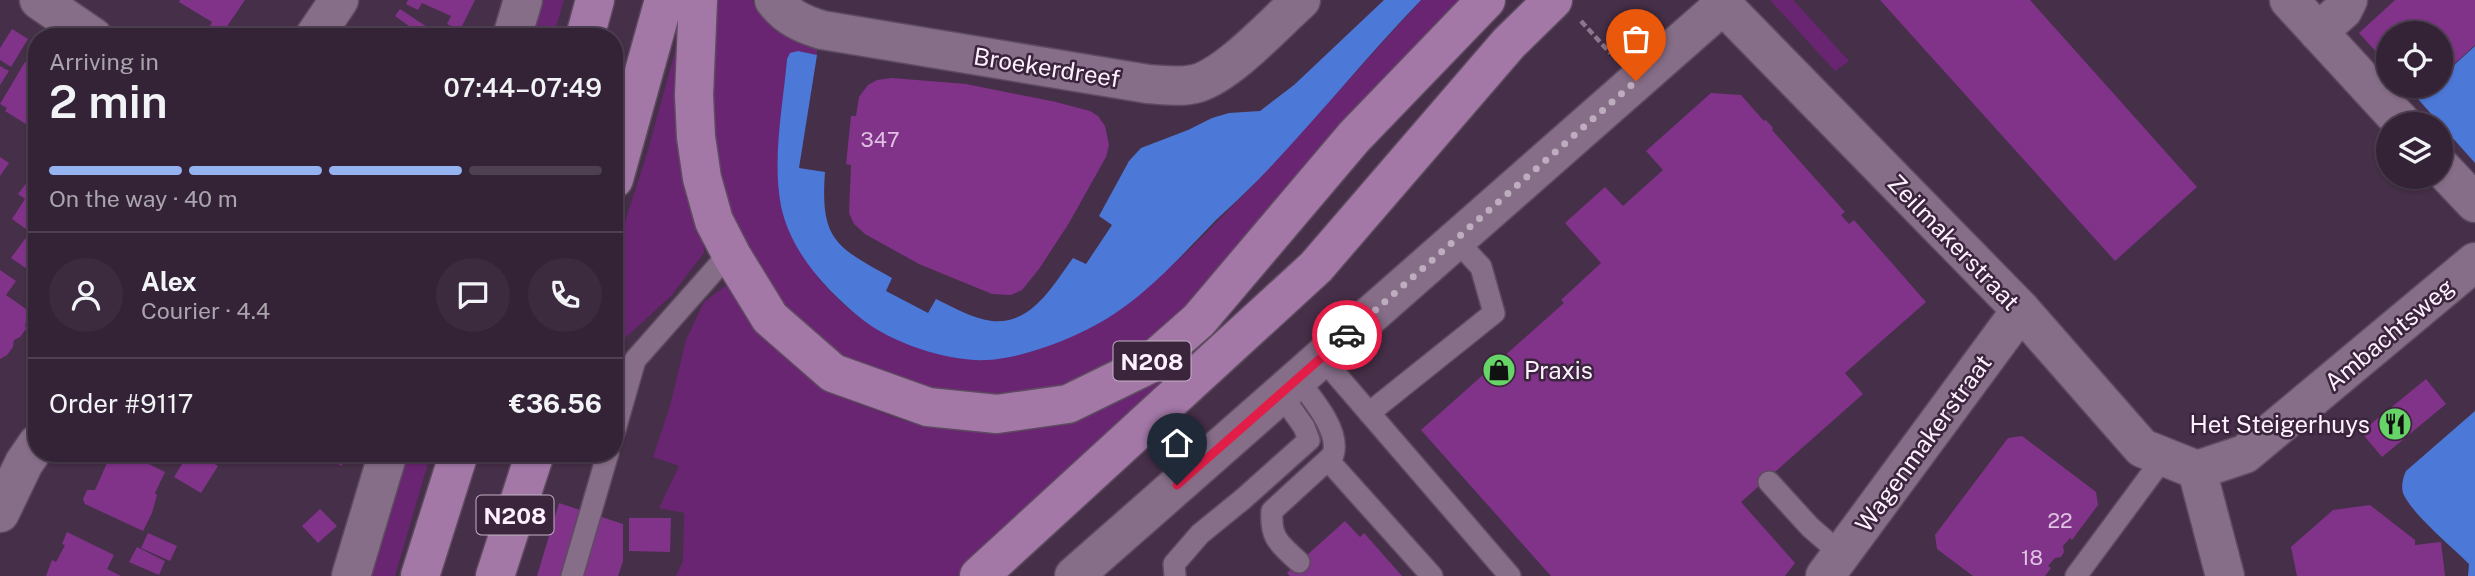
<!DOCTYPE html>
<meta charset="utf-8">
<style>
body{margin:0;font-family:"Public Sans",sans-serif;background:#3c2b3e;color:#f1f3f6;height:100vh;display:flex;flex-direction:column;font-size:26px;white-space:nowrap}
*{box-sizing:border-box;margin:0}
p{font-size:23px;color:#a9a4ad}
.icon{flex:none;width:38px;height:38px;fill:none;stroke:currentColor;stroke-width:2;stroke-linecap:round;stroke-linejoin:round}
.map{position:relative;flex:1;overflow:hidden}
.drawer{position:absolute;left:28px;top:28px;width:595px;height:434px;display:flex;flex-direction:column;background:#342336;border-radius:28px;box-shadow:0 2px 5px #0004,0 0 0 2px #4e4051}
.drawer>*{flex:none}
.controls{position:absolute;left:2376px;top:21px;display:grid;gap:14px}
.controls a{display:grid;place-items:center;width:77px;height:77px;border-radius:50%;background:#342336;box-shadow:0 2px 5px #0004,0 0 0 2px #4e4051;font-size:35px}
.pin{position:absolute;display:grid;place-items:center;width:60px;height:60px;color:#fff;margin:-72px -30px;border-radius:50% 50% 50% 0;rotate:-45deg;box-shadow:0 0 7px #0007}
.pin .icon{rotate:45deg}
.courier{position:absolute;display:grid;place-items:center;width:70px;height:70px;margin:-35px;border:5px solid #e11d48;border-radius:50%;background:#fff;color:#222;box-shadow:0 2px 9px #0007}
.overview em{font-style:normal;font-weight:600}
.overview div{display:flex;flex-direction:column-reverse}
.overview{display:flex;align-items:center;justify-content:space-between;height:119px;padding:0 21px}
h1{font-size:46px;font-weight:600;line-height:52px}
.bar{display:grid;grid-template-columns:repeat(4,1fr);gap:10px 7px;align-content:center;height:84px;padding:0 21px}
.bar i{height:9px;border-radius:5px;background:#4e4051}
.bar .current{background:#95b2f1}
.bar p{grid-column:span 4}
.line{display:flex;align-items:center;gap:18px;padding:0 21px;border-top:2px solid #4e4051}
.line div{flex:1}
.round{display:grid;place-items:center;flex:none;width:74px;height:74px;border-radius:37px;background:#3c2b3e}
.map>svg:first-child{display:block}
.green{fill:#692571}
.water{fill:#4c78d8}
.building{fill:#81338a}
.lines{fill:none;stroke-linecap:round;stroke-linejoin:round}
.lane-casing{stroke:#5e4b60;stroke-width:24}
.street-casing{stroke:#5e4b60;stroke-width:41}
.secondary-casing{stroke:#5e4b60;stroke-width:41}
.primary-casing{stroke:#5e4b60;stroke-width:41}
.path{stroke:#8b788d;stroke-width:4.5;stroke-dasharray:7 3.5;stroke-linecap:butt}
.lane{stroke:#866d88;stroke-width:21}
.street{stroke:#866d88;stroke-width:38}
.secondary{stroke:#866d88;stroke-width:38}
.primary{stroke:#a378a7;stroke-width:38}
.done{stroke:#beacbf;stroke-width:7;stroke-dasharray:0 12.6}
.route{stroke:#e11d48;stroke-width:9}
.labels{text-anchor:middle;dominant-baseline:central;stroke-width:5;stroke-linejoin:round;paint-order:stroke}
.number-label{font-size:21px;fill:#dfc1e2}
.shield{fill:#3b253d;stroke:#c4b3c5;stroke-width:2}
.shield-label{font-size:23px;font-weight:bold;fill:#fef0ff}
.street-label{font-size:24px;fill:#fef0ff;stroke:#3b253d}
.poi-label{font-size:24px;fill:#fef0ff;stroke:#3b253d;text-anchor:start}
</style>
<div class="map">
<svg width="2475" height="576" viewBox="0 0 2475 576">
<rect width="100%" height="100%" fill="#462f48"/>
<path class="green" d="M537,0H564L553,37H527Z
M714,0H752C764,28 791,38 817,48V55L798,51L787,59L779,147V177L781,206L819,279L841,302L867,323L897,340L1120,309L1153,283L1193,246L1258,180L1421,0H1468L1156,339L1070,385L1007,398L940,395L842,359L793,314L770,286L731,217L710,134Z
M1770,0H1793L1849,61L1835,71Z
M684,19L675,108L687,184L703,229L704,253L671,296L614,348V256L646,157Z
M732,281L797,360L856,403L905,421L983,431L1209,329L1220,343L970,576H676L683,561L684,513L659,508L679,466L653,457L670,406L686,340L704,302Z
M406,453H431L395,576H368Z"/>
<path class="water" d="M1384,0H1421C1365,58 1314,122 1258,180C1244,194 1230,207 1216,220C1177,260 1139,304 1088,329C1058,344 1020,358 987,360C949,362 892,343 863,320C827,291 791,253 781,206C772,159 783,106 787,59L790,53L798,51L817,55L799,168L825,172C820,240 836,247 892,278L886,291L928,313L936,299C953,307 973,319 992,321C1032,325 1053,285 1073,258L1086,264L1112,225L1099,216L1129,161L1141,148L1188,130L1212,118L1229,113L1260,111L1294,85Z
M2475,46V163L2417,98L2431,86H2441V77Z
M2475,411V576H2468L2469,564C2452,547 2411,513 2403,493C2401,486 2403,477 2406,471Z"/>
<path class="building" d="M180,0H245L221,35L209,28L212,22L179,2Z
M408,0H475L460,30L447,24L451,16L422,3L418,10L406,4Z
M1880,0H2030L2197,187L2115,261Z
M2395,0H2475V45L2441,76V33H2389V66L2359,33Z
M400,9L427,27L423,36L395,16Z
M12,29L28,39L11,67L0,60V48Z
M25,62L32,66L34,62L37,64V131L5,111L7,108L0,104Z
M0,66L9,71L0,85Z
M892,78L966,84L1056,102L1090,111L1098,116L1105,126L1109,145L1106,157L1069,223L1039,269L1022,290L1011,295L992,294L919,264L865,234L854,224L849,213L851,165L846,164L851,116H856L859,97L868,85L877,80Z
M2406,86H2430L2417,98Z
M1711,93L1741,95L1764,121L1766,120L1773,128L1772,130L1845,212L1841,215L1849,224L1854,220L1926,302L1845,373L1863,394L1741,502L1795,563L1785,576H1551L1421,430L1564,303L1561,300L1601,263L1565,223L1605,187L1623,206L1663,170L1646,151Z
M0,157L9,163L0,176Z
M31,177L37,181V276L11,258L30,232L12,219L25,199L18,194Z
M0,270L16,281L6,295L33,314L25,324L26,329L20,337L14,340L13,347L7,355L0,359Z
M2426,379L2446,404L2382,457L2361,432Z
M2022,436L2096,492L2098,505L2072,540L2070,538L2063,546L2064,552L2061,557L2055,558L2048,566L2051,568L2045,576H1973L1937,549L1935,535L2008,438Z
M105,453H126L165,472L155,493L157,495L152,513L143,531L85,504L83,499L87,490H95L107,463L103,457Z
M189,453H197L218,466L201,493L174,477Z
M326,453H352L341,466Z
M559,503L623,524V561L618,576H537Z
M2370,505L2415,540V545L2441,542L2445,576H2297L2291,547L2333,510Z
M320,509L337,526L318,543L302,526Z
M629,518H671L670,552L629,551Z
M1345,521L1360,537L1364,533L1402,576H1290L1287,573Z
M67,532L114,555L107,569L121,576H46L52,560L56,562L65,545L62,544Z
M148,533L177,546L170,561L141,548Z
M137,547L165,561L159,575L129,562Z"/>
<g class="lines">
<defs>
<path id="lane" d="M1321,357L1510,576
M1297,379C1311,397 1341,431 1333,455L1272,511C1270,539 1280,544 1299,562
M1369,413L1494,313L1481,267L1456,240
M614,433L635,360L719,265L732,256
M1328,460L1432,576
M1769,482L1810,527L1841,554
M572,576L608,453
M1175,576L1174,564L1200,534L1243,499L1309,440L1304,427L1280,393
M2076,576L2164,457"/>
<path id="street" d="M39,0L93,37
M774,0C787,17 802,24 822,30L1148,84C1164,85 1182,88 1198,83C1230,73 1275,23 1301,0
M2289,0L2403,124
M2318,32L2343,10L2348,0
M314,37L339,0
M512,37L523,0
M2441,167L2475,203
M2197,470L2225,576
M0,513L24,463L37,444
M351,576L388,453
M1825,576L2021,310"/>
<path id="secondary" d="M1718,0L2021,310L2142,448L2197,470L2245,454L2475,262
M1074,576L1723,5"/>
<path id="primary" d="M698,0L694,95L696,137L702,178L714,221L732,256L770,318L833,373L928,407L997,414L1068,404L1148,365L1199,320L1354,137L1486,0
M585,37L595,0
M614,179L664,0
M420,576L459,453
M495,576L535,453
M979,576L1316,267L1509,43L1553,0"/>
</defs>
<use href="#lane" class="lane-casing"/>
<use href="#street" class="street-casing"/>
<use href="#secondary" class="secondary-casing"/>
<use href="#primary" class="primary-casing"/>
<path class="path" d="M1581,21L1610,53"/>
<use href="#lane" class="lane"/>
<use href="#street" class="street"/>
<use href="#secondary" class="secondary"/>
<use href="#primary" class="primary"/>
</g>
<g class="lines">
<path class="done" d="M1347,335L1636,81"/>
<path class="route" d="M1177,485L1347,335"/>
</g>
<defs>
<symbol id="shop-disc" viewBox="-11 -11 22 22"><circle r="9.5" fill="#66d467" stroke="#3b253d"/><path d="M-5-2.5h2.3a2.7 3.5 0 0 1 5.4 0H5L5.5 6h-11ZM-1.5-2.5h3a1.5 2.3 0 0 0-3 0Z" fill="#111"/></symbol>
<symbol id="restaurant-disc" viewBox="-11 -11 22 22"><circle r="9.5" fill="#66d467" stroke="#3b253d"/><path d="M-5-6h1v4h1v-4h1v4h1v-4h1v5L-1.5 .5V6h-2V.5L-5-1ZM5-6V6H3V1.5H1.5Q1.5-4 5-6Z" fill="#111"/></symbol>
</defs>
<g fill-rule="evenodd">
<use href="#shop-disc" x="1480" y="351" width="38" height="38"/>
<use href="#restaurant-disc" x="2376" y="405" width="38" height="38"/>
</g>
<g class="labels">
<g class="number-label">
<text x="880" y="139">347</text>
<text x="2060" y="520">22</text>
<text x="2032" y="557">18</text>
</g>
<g class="shield">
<rect x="1113.5" y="341.5" width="77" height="39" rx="5"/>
<rect x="476.5" y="495.5" width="77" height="39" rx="5"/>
</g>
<g class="shield-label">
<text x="1152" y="361">N208</text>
<text x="515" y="515">N208</text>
</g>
<g class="street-label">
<text transform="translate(1047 67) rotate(9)">Broekerdreef</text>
<text transform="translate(1954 242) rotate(46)">Zeilmakerstraat</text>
<text transform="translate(2389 334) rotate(-40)">Ambachtsweg</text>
<text transform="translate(1923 443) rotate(-54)">Wagenmakerstraat</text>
</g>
<g class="poi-label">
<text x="1524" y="370">Praxis</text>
<text x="2370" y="424" text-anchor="end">Het Steigerhuys</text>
</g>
</g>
</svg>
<div class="controls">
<a><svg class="icon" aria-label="locate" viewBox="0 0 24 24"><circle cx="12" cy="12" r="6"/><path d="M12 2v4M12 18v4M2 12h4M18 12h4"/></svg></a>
<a><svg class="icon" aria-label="layers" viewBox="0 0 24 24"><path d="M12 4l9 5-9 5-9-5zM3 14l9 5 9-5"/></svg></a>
</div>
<div class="pin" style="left:1636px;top:81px;background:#ea580c"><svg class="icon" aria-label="bag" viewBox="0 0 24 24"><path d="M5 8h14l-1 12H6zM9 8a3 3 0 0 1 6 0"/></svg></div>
<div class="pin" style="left:1177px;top:485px;background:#1f2937"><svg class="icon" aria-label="home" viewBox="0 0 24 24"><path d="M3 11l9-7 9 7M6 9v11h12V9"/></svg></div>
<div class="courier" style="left:1347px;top:335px"><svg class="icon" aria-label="car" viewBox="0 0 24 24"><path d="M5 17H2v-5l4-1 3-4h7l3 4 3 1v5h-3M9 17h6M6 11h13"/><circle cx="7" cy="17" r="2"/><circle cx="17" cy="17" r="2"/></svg></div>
<section class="drawer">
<div class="overview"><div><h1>2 min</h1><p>Arriving in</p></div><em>07:44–07:49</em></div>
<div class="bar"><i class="current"></i><i class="current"></i><i class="current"></i><i></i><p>On the way · 40 m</p></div>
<div class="line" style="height:126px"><a class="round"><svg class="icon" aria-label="person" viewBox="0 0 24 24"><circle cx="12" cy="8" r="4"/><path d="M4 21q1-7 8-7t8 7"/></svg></a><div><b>Alex</b><p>Courier · 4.4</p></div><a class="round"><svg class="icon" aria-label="chat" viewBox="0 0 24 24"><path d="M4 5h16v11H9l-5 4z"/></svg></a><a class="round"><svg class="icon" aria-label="phone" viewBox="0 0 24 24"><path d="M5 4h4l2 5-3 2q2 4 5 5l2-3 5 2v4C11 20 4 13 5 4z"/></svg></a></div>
<div class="line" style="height:91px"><div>Order #9117</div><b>€36.56</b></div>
</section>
</div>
